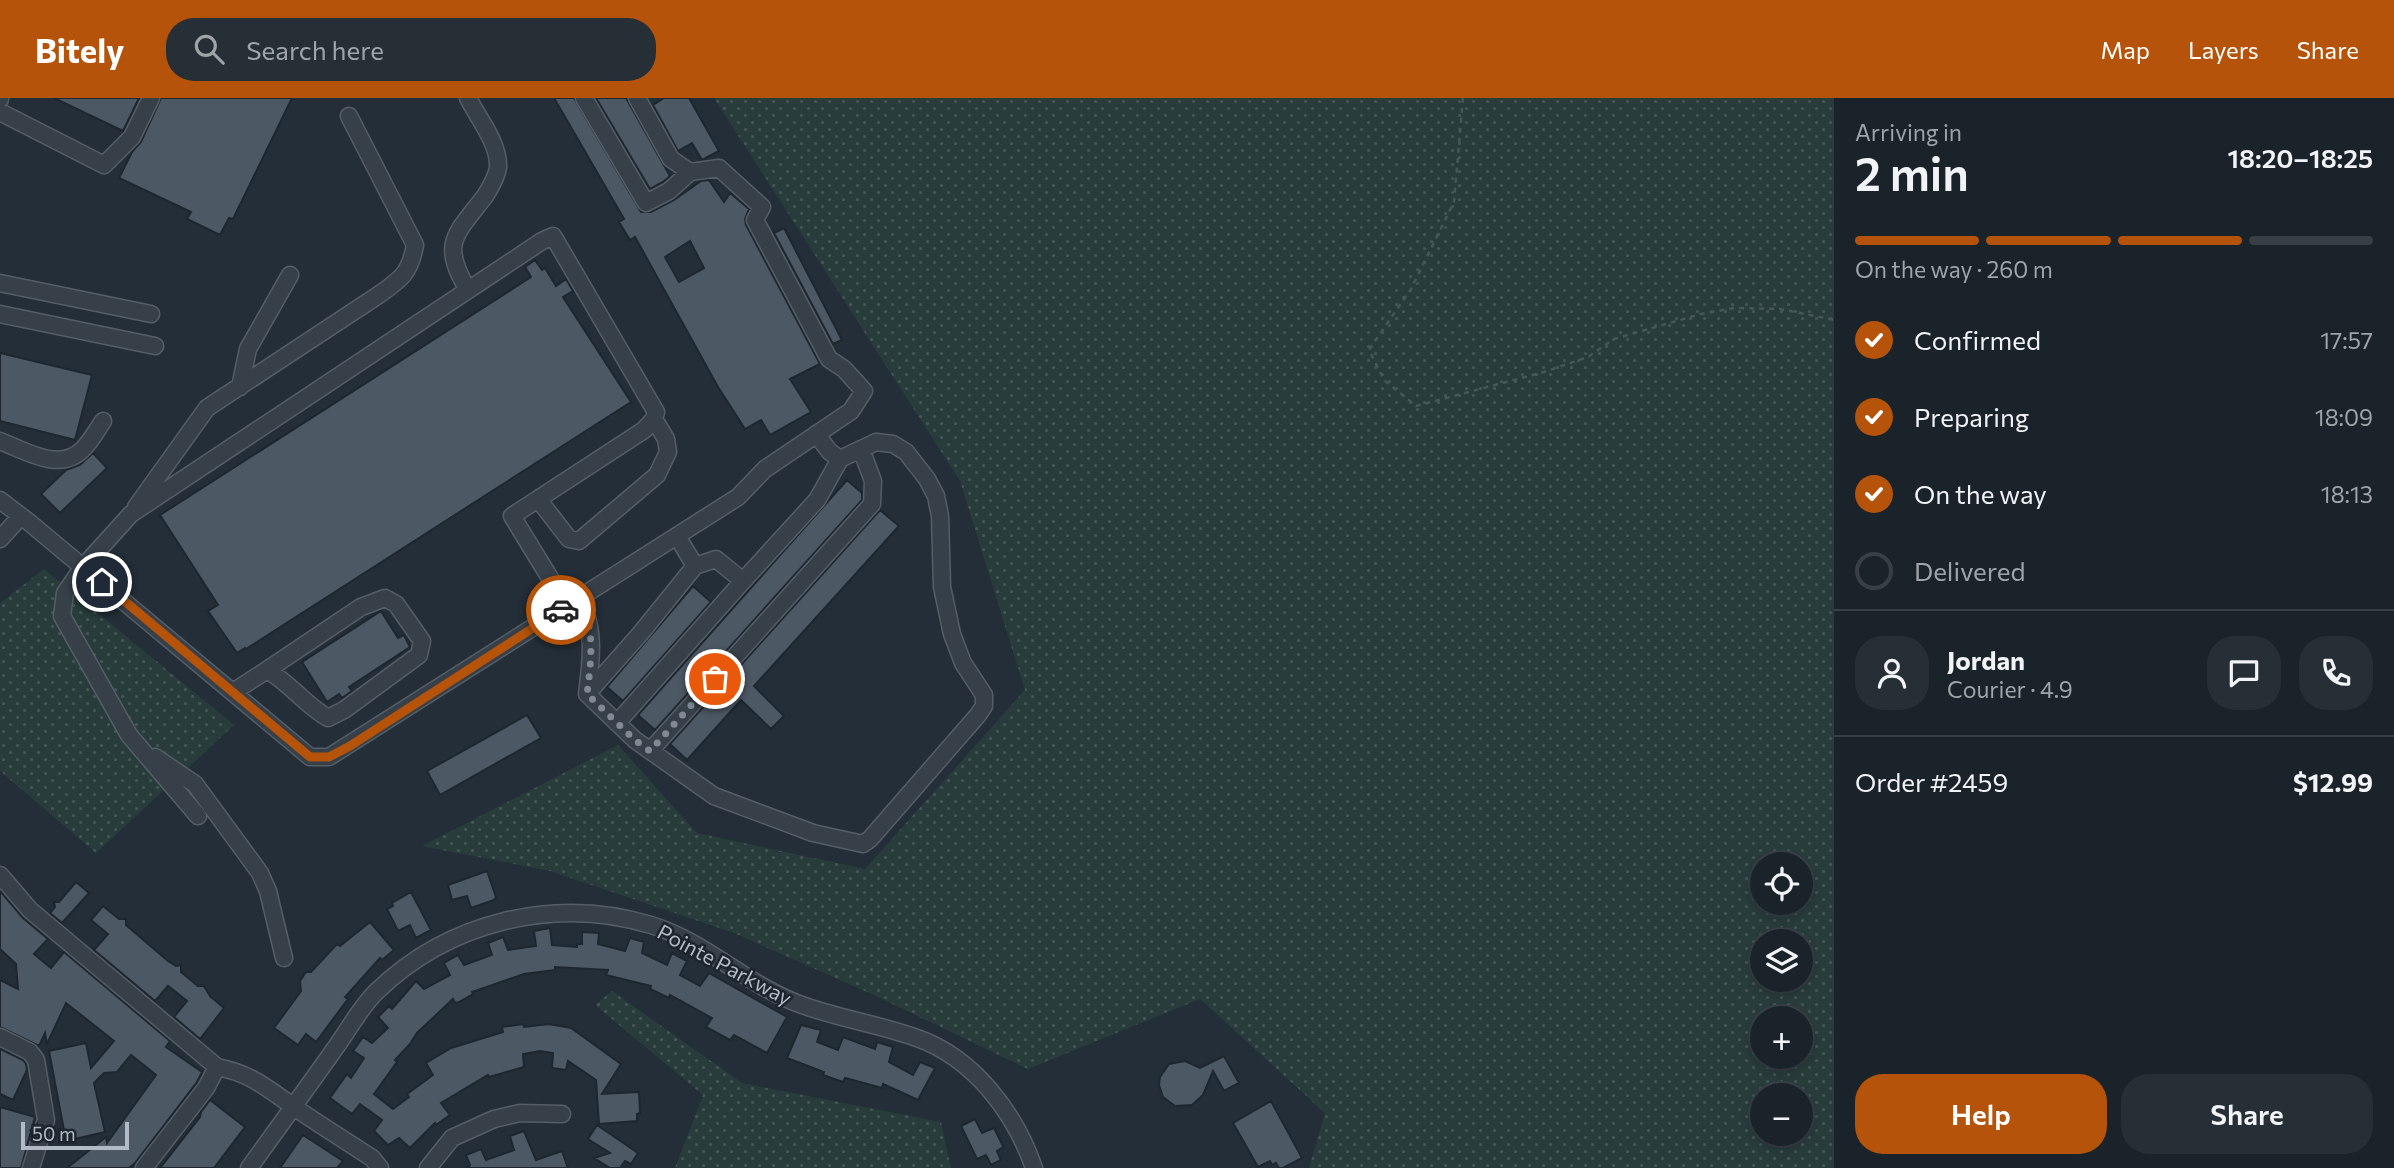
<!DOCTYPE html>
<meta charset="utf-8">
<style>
body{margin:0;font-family:Commissioner,sans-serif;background:#272f36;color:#f1f3f6;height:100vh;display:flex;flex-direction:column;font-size:26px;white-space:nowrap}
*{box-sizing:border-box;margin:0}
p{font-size:23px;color:#9fa4a8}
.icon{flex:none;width:38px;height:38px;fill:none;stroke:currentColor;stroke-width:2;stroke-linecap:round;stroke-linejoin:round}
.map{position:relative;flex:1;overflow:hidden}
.panel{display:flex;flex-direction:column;background:#1a222a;width:560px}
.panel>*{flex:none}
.controls{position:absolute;left:1750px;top:754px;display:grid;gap:14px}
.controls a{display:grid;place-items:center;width:63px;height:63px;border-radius:50%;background:#1a222a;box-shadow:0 4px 10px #0003,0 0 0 2px #383f47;font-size:35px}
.scale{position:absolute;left:21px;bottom:18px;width:108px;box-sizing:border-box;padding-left:7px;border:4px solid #b2bbc5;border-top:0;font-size:19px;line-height:24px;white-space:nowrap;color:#b2bbc5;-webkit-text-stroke:5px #1c252d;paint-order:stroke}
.pin{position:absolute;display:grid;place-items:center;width:60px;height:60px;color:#fff;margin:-30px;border:4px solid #fff;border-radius:50%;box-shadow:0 2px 7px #0007}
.courier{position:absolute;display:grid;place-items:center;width:70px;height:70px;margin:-35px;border:5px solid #b45309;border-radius:50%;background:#fff;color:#222;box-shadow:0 2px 9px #0007}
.summary em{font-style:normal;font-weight:600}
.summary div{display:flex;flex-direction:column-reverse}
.summary{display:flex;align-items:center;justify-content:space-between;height:119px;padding:0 21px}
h1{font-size:46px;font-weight:600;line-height:52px}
.bar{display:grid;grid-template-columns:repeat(4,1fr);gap:10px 7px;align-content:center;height:84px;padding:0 21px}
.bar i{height:9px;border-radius:5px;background:#383f47}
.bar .current{background:#b45309}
.bar p{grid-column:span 4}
.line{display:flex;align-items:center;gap:18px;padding:0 21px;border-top:2px solid #383f47}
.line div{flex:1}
.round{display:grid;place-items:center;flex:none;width:74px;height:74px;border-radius:28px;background:#272f36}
ol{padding:0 21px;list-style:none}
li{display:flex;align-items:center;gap:21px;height:77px}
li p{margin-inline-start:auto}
li .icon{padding:7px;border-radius:50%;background:#b45309;color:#fff;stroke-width:4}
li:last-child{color:#9fa4a8}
li i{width:38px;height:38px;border:4px solid #383f47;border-radius:50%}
.cta{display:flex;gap:14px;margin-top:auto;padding:14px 21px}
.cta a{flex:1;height:80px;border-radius:28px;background:#b45309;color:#fff;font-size:28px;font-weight:600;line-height:80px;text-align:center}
.cta a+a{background:#272f36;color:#f1f3f6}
header{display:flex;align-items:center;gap:42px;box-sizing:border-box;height:98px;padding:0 35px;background:#b45309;color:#fff}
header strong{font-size:33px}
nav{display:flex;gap:38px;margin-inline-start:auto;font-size:24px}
.search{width:490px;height:63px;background:#272f36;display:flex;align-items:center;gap:18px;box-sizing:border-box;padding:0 24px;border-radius:28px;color:#9fa4a8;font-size:26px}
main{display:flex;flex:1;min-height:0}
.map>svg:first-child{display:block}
.grass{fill:url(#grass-dots);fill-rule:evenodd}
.building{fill:#4c5864;stroke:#1e272f;stroke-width:2;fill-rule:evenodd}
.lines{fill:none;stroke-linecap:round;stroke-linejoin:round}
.minor-casing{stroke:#555e66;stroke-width:19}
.path{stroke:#455759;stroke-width:2.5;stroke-dasharray:5 5;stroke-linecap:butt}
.minor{stroke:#374049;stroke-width:16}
.done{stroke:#808a94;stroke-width:7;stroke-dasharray:0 12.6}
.route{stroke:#b45309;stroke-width:9}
.labels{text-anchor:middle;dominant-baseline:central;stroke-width:5;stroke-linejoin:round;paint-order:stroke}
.street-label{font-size:21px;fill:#b2bbc5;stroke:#1c252d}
</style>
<header>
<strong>Bitely</strong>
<div class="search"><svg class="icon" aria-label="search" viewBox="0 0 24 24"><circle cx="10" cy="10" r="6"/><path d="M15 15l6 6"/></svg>Search here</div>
<nav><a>Map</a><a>Layers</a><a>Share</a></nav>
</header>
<main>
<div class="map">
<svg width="1834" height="1070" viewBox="0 0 1834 1070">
<defs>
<pattern id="grass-dots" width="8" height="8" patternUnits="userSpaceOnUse" patternTransform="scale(1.75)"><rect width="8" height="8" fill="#283c3b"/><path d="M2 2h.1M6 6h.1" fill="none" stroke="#455656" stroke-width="1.8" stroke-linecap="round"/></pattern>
</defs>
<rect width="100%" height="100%" fill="#232e38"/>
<path class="grass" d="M714,0H1834V1070H1309L1325,1015L1200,901L1028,971L876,898L734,835L550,773L422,748L618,647L697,735L865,771L1025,592L960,383ZM1762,766H1801V805H1762ZM1762,844H1801V882H1762ZM1762,920H1801V959H1762ZM1762,998H1801V1036H1762Z
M44,471L234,627L96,755L0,673V505Z
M612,893L742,985L941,1024L951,1070H675L703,997L595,907Z"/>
<path class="building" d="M54,0H139L123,33Z
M161,0H292L233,121L229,120L220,137L187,121L191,114L119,80L132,54L141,44Z
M554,0H574L641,114H651L674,102L701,83L709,82L724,104L730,95L749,111L745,121L746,127L820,266L790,281L811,314L770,337L761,322L745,331L718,289L635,139L630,142L619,124L624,121ZM690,143L704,170L679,184L665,159Z
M596,0H626L670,78L663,84L650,91Z
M664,0H689L719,53L702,62L692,45L678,53L653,7Z
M784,130L842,242L833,246L774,135Z
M535,162L542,172L545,170L556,188L566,181L573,193L563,199L631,304L246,551L245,550L237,555L208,513L218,507L160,417L531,179L525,169Z
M0,255L92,277L75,342L0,323Z
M93,355L107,370L60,415L41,396L66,372L80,367Z
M847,382L862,395V402L655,632L638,617Z
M880,412L899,428L754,588L784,618L771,631L741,602L687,662L670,646Z
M693,488L711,504L623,603L607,589Z
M381,513L398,540L404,537L410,549L349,589L352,593L342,600L339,596L327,604L302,564Z
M527,617L541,640L440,697L427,673Z
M487,773L496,799L494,802L471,810L467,798L452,802L448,787Z
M76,784L89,795L62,825L50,815L55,809L54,804H59Z
M0,793L23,820L48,841L34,856L51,870L64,854L170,943L166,949L202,974L197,984L135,1065L129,1070H67L106,1039L107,1045L156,977L131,957L117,974L104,975L94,985L105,1034L66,1043L49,953L86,945L91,970L114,943L66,905L47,946L45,935L39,948L0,929V882L18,891L16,866L0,851Z
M411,794L431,832L416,840L410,827L398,833L387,811L393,808L392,805Z
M103,808L119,821H126V827L168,863L176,868L181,867V874L198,888H204L210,898L224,910L200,941L174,919L187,903L168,888L155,903L94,852L108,836L91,822Z
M370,824L394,852L382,862L380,860L345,899L348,901L316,944L306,936L298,947L274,930L301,893L300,883L306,874H311L337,846L340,848Z
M550,830L552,847L577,849V846H582V834L599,835L598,846L625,853L630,840L644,844L642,855L667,867L672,855L687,863L680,877L700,888L709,875L787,919L767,955L734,937L730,942L706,929L712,920L670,897L669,900L650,891L651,888L606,877L608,872L555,869V872L524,876L472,894L473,896L459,904L455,905L453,901L417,935L410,946L395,962L397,964L374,996L393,1011L409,999L407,996L433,977L426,965L451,950L503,934L502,929L523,926L524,929L549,926L571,930L621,966L602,996L639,994L640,1015L637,1016V1023L599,1026L596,982L568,963L566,972L552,970L553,955L540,953L523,956L524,969L489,979L488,977L441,1005L450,1017L436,1027L435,1025L410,1050L399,1040L388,1047L374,1033L382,1022L360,1006L352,1016L330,1000L347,976L351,980L364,960L353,953L363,939L372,945L388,930L378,919L389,908L392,911L416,883L424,891L450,877L444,865L458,857L464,867L492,857L488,845L503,839L508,852L536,848L534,833Z
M801,927L821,932L817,944L838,952L843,939L875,951L877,944L893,949L889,964L913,977L920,964L935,970L918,1002L883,986L882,990L845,980L843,984L823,977L824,974L787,960Z
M0,951L23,962L26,966L27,972L13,1002L0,996Z
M1224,958L1239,985L1224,993L1213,973L1203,997L1192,1007L1175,1008L1163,999L1159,987L1160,979L1169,966L1185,963L1200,970Z
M210,1002L245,1029L214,1070H160L200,1019L201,1014Z
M1271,1003L1302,1060L1283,1070H1279L1276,1065L1272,1067L1270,1063L1258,1069L1233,1025Z
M0,1009L35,1019L21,1070H0Z
M975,1021L982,1035L994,1030L1002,1046L1003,1049L997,1053L1001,1062L991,1067L986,1057L977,1061L961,1028Z
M597,1027L638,1055L631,1066L625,1063L620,1070H610L594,1060L610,1055L588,1041Z
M524,1033L536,1062L562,1053L568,1070H467L470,1067L466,1057L481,1051L486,1062L514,1052L510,1038Z
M303,1037L343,1063L337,1070H280Z"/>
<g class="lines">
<defs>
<path id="minor" d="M468,0C478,20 499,45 498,69C497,79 490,90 485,98C455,137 440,145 468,192
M637,0L671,61L690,74
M0,1V0
M0,14L104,67L132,39L151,0
M0,185L151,216
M0,216L155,248
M240,289L248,251L290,177
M0,343C26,353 60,375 83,351C91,343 97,332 103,323
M538,401L569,441L579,443L657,377L668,354L666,341L654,321
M0,402L30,425L310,659H329L738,399L765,371L851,313L864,293L844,271L829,261L755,122L762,109L719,70L690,74L669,93L646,105L584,0
M136,409L207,310L377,198C400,182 410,176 415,147L349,18
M0,441L21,418
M743,483L817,402L840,361
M579,501C596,528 591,565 587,596L635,642L714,698L813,735L863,746L870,741L978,617L984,608V597L963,565L952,536L942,489L940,418L936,398L927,381L906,354L893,346L876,344L840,361L830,354L816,336
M233,594L267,572C290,585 305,607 328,620L344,612L419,557L422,543L396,506L385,500L361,509L267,572
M587,596L640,536L695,468L677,438
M617,625L743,483L716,461L695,468
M650,653L872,406L873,383L861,351
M155,659L195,686L260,775L268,793L284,860
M198,718L129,637L62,518L65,495L83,469L131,416L542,143L553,138L656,314L654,321L644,332L512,418L567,508
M0,777L30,812L217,969C250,975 267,990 294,1009C320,1027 346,1043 372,1060L380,1070
M0,939L30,954L36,962L46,1022L31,1070
M144,1070L206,990L217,969
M249,1070C278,1030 307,990 336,949C349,931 360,910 376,894C449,823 555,798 651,827C707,844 750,890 805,908C842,921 881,927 917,940C974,960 1015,1015 1034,1070
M428,1070L452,1040L494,1021L520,1015L562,1016"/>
</defs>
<use href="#minor" class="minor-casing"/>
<path class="path" d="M1463,0L1454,104L1411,191L1369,252L1384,282L1416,308L1544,274L1588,259L1614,241L1701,216L1734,210L1780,211L1834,222"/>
<use href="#minor" class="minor"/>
</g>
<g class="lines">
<path class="done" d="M561,512L579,501C596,528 591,565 587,596L635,642L650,653L715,581"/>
<path class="route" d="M102,484L310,659H329L350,648L561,512"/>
</g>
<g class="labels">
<g class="street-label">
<text transform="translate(725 866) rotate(28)">Pointe Parkway</text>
</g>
</g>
</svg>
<div class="controls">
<a><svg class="icon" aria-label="locate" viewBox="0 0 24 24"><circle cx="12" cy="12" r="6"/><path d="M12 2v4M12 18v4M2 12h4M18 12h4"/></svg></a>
<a><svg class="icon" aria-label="layers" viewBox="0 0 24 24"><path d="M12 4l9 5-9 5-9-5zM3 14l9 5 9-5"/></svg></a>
<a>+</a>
<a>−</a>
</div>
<div class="scale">50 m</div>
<div class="pin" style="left:715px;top:581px;background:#ea580c"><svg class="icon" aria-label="bag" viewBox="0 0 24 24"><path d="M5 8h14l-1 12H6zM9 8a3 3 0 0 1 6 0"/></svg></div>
<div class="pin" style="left:102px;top:484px;background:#1f2937"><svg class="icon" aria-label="home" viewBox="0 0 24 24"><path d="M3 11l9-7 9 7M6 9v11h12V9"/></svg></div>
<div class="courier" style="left:561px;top:512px"><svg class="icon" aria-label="car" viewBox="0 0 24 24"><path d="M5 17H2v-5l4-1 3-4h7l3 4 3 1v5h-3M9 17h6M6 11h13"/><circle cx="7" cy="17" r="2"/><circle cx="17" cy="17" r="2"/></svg></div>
</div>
<section class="panel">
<div class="summary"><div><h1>2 min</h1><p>Arriving in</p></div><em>18:20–18:25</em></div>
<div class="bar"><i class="current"></i><i class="current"></i><i class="current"></i><i></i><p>On the way · 260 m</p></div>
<ol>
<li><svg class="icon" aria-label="check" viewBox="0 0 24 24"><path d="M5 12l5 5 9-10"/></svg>Confirmed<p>17:57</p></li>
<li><svg class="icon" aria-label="check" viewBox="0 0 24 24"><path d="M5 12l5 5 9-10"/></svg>Preparing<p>18:09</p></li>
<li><svg class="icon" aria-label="check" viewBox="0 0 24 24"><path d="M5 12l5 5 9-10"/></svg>On the way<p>18:13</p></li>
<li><i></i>Delivered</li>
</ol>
<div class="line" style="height:126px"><a class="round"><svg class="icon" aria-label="person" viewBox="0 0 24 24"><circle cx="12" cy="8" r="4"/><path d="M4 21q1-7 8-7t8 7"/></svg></a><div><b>Jordan</b><p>Courier · 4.9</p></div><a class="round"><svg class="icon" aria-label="chat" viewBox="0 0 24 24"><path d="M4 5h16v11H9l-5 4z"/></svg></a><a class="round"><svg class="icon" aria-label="phone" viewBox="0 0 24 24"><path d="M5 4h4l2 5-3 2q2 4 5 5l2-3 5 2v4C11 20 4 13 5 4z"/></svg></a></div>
<div class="line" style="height:91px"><div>Order #2459</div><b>$12.99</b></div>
<div class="cta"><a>Help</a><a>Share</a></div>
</section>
</main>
